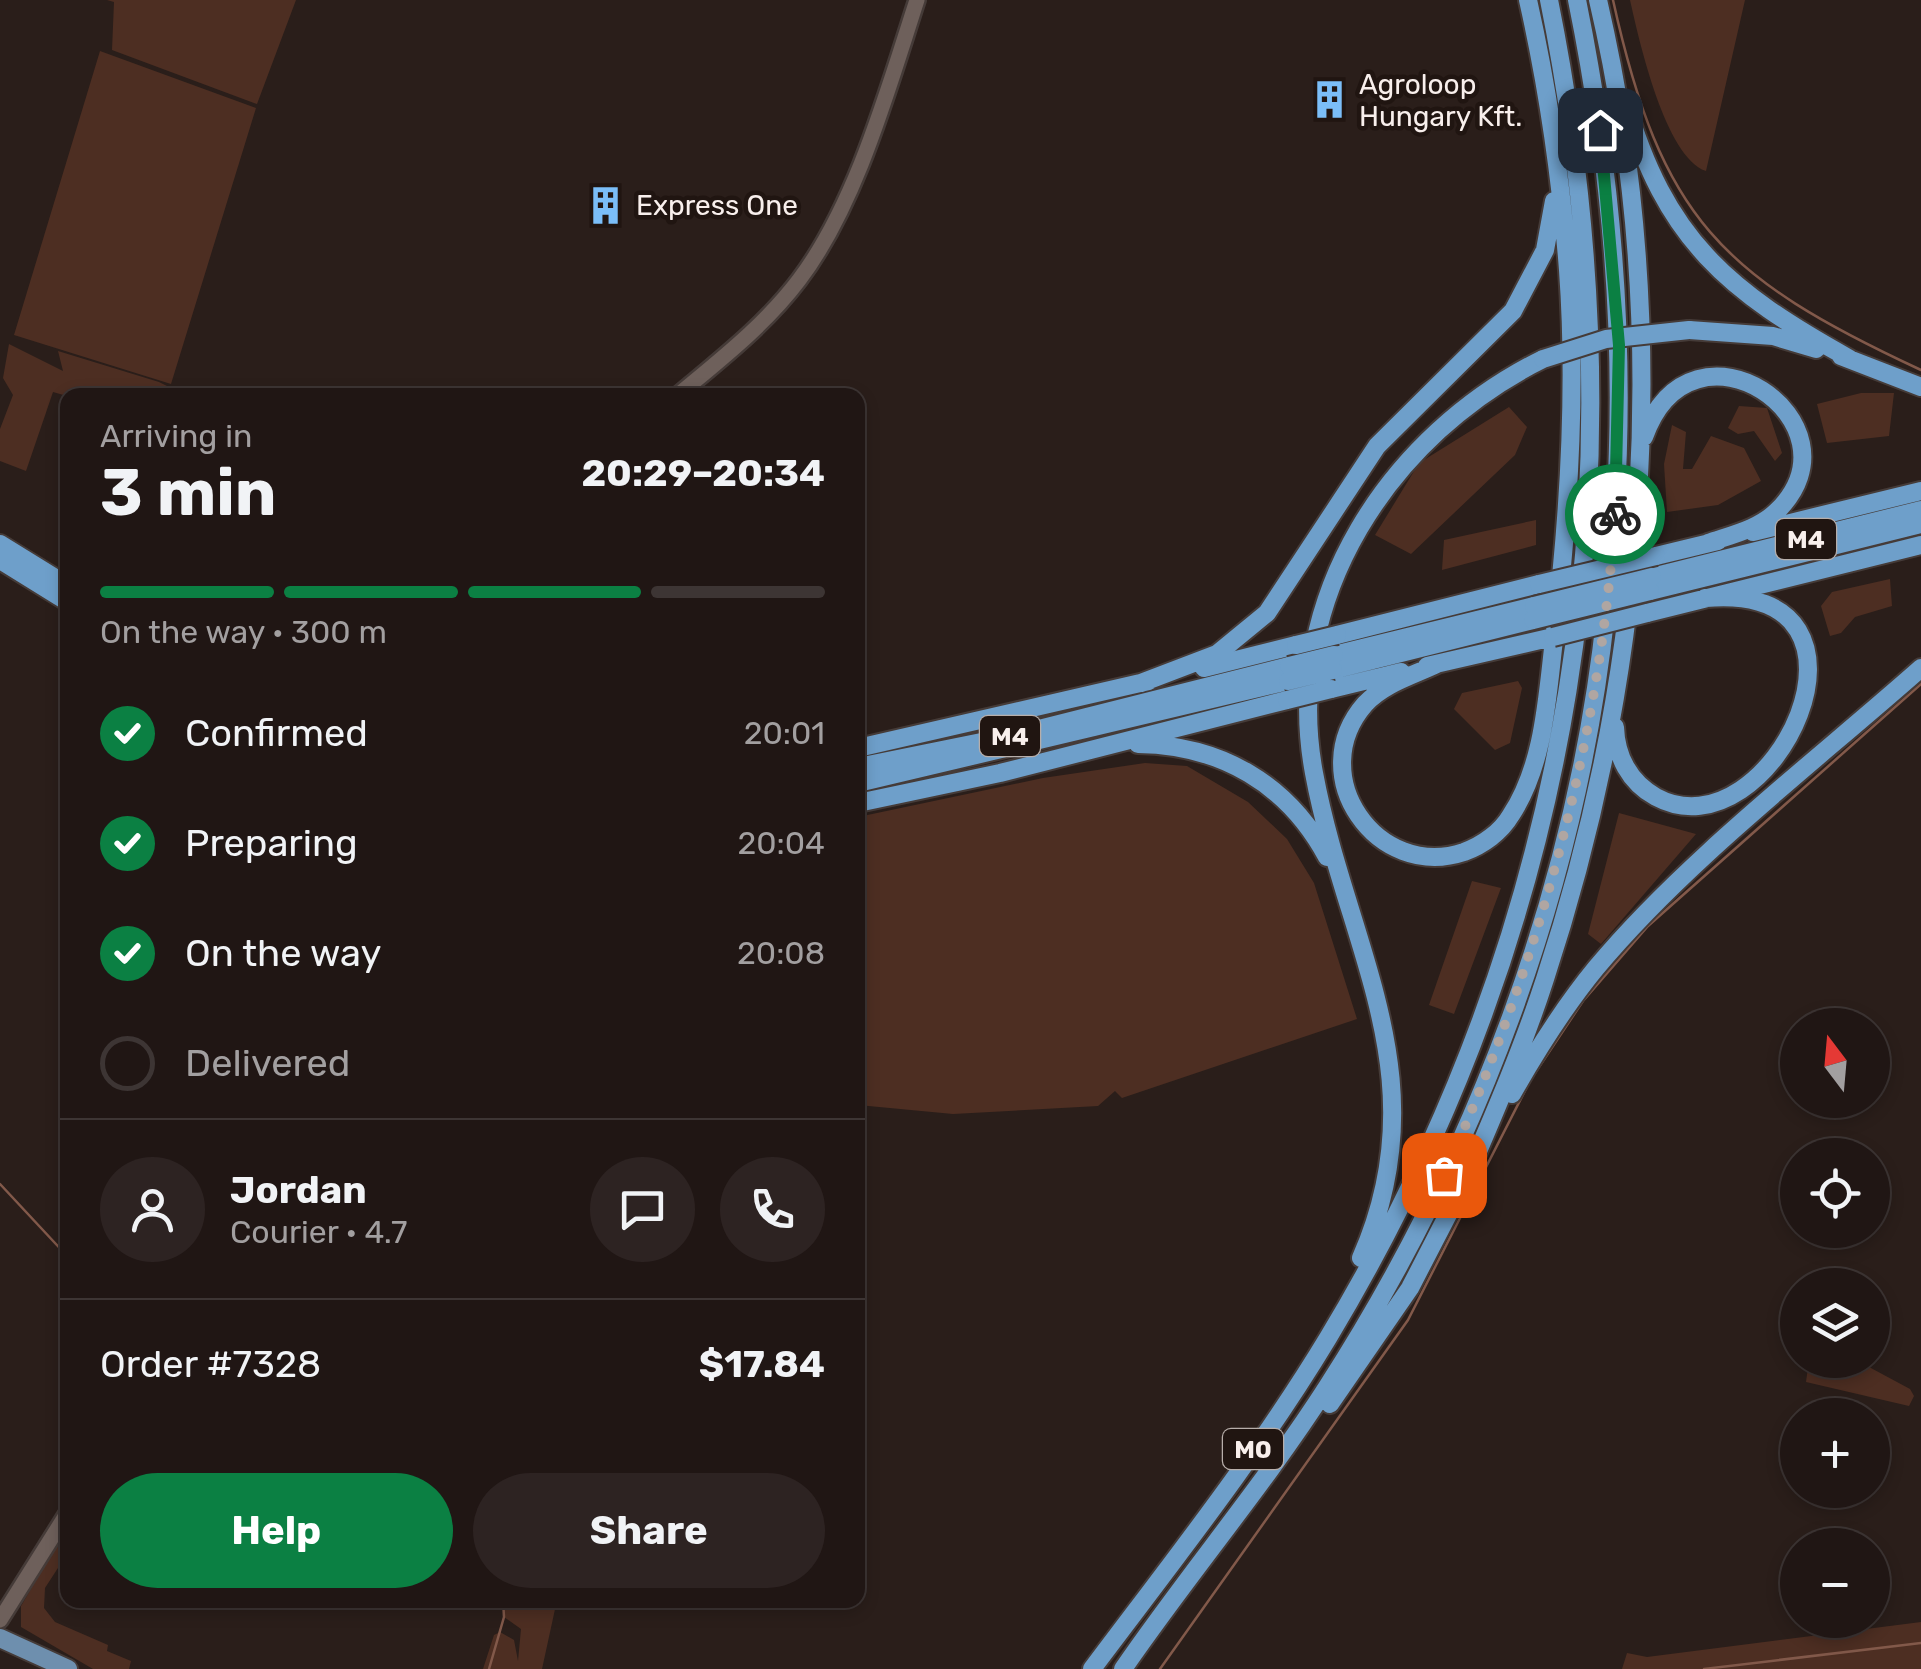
<!DOCTYPE html>
<meta charset="utf-8">
<style>
body{margin:0;font-family:Rubik,sans-serif;background:#2d2322;color:#f1f3f6;height:100vh;display:flex;flex-direction:column;font-size:38px;white-space:nowrap}
*{box-sizing:border-box;margin:0}
p{font-size:32px;color:#a29fa0}
.icon{flex:none;width:55px;height:55px;fill:none;stroke:currentColor;stroke-width:2;stroke-linecap:round;stroke-linejoin:round}
.map{position:relative;flex:1;overflow:hidden}
.drawer{position:absolute;left:60px;top:388px;width:805px;height:1220px;display:flex;flex-direction:column;background:#201614;border-radius:20px;box-shadow:0 5px 15px #0003,0 0 0 2px #3d3534}
.drawer>*{flex:none}
.needle{width:65px;rotate:344deg}
.controls{position:absolute;left:1780px;top:1008px;display:grid;gap:20px}
.controls a{display:grid;place-items:center;width:110px;height:110px;border-radius:50%;background:#201614;box-shadow:0 5px 15px #0003,0 0 0 2px #3d3534;font-size:50px}
.pin{position:absolute;display:grid;place-items:center;width:85px;height:85px;color:#fff;margin:-42px;border-radius:20px;box-shadow:0 5px 15px #0006}
.courier{position:absolute;display:grid;place-items:center;width:100px;height:100px;margin:-50px;border:8px solid #0b8043;border-radius:50%;background:#fff;color:#222;box-shadow:0 2px 12px #0007}
.head em{font-style:normal;font-weight:700}
.head div{display:flex;flex-direction:column-reverse}
.head{display:flex;align-items:center;justify-content:space-between;height:170px;padding:0 40px}
h1{font-size:65px;font-weight:700;line-height:75px}
.bar{display:grid;grid-template-columns:repeat(4,1fr);gap:15px 10px;align-content:center;height:120px;padding:0 40px}
.bar i{height:12px;border-radius:8px;background:#3d3534}
.bar .selected{background:#0b8043}
.bar p{grid-column:span 4}
.line{display:flex;align-items:center;gap:25px;padding:0 40px;border-top:2px solid #3d3534}
.line div{flex:1}
.round{display:grid;place-items:center;flex:none;width:105px;height:105px;border-radius:52px;background:#2d2322}
ol{padding:0 40px;list-style:none}
li{display:flex;align-items:center;gap:30px;height:110px}
li p{margin-inline-start:auto}
li .icon{padding:10px;border-radius:50%;background:#0b8043;color:#fff;stroke-width:4}
li:last-child{color:#a29fa0}
li i{width:55px;height:55px;border:5px solid #3d3534;border-radius:50%}
.primary-button{display:flex;gap:20px;margin-top:auto;padding:20px 40px}
.primary-button a{flex:1;height:115px;border-radius:60px;background:#0b8043;color:#fff;font-size:40px;font-weight:700;line-height:115px;text-align:center}
.primary-button a+a{background:#2d2322;color:#f1f3f6}
.map>svg:first-child{display:block}
.green{fill:#4d2e22}
.lines{fill:none;stroke-linecap:round;stroke-linejoin:round}
.stream{stroke:#82594a;stroke-width:2.5}
.secondary-casing{stroke:#453b38;stroke-width:20}
.primary-casing{stroke:#453b38;stroke-width:22}
.trunk-casing{stroke:#453b38;stroke-width:22}
.secondary{stroke:#6e605b;stroke-width:15}
.primary{stroke:#6e8fae;stroke-width:18}
.trunk{stroke:#6e9fca;stroke-width:18}
.trunk-bridge-casing{stroke:#453b38;stroke-width:22;stroke-linecap:butt}
.trunk-bridge{stroke:#6e9fca;stroke-width:18}
.done{stroke:#b0a6a2;stroke-width:10;stroke-dasharray:0 18}
.route{stroke:#0b8043;stroke-width:12}
.labels{text-anchor:middle;dominant-baseline:central;stroke-width:9;stroke-linejoin:round;paint-order:stroke}
.shield{fill:#201511;stroke:#b7aeaa;stroke-width:2.5}
.shield-label{font-size:25px;font-weight:bold;fill:#f8efec}
.poi-label{font-size:28px;fill:#f8efec;stroke:#201511;text-anchor:start}
</style>
<div class="map">
<svg width="1921" height="1669" viewBox="0 0 1921 1669">
<rect width="100%" height="100%" fill="#2a1e1a"/>
<path class="green" d="M107,0H296L257,104L112,50L114,2Z
M1630,0H1745L1706,171C1665,157 1639,40 1630,0Z
M100,51L256,108L171,384L14,335Z
M9,344L63,371L58,351L159,382L185,395L67,396L53,392L26,471L0,461V429L13,395L3,378Z
M1861,393H1894L1889,436L1827,443L1817,404Z
M1739,406L1767,408L1782,453L1775,461L1754,431L1738,434L1728,428Z
M1509,407L1527,427L1515,455L1411,554L1375,535L1419,463Z
M1672,425L1686,432L1683,469H1692L1711,436L1744,448L1761,481L1718,505L1667,512L1664,464Z
M1536,520V545L1442,570L1444,540Z
M1890,579L1892,606L1855,617L1841,633L1830,636L1821,606L1832,592Z
M1518,681L1522,688L1510,743L1495,750L1454,709L1462,693Z
M1145,763L1187,766L1248,802L1287,839L1314,883L1357,1019L1122,1098L1115,1091L1098,1106L953,1114L858,1105V817L1043,778Z
M1619,813L1696,834L1601,944L1588,934Z
M1472,881L1501,888L1454,1014L1429,1005Z
M1809,1360H1856L1910,1389L1914,1396L1909,1406L1806,1382Z
M56,1546L67,1554L45,1588L44,1608L55,1622L108,1645L107,1651L131,1661L129,1669H93L21,1627V1606Z
M503,1600H557L542,1669H483L494,1635L500,1632L514,1640L518,1661L521,1629L504,1617Z
M1921,1622V1669H1622L1627,1653L1647,1657Z"/>
<g class="lines">
<path class="stream" d="M1613,0C1661,218 1721,277 1921,370
M0,1184L68,1257
M489,1669L504,1617L503,1600
M1160,1669L1408,1320L1531,1079L1583,1001L1648,926L1921,684
M1704,1669L1921,1643"/>
<defs>
<path id="secondary" d="M678,395C721,359 765,325 799,280C856,205 888,89 917,0
M0,1620L68,1512"/>
<path id="primary" d="M0,1638L68,1669"/>
<path id="trunk" d="M1577,0C1616,192 1630,386 1609,580
M1625,100C1665,240 1728,291 1850,359
M1689,330L1773,336L1816,349
M1841,356L1921,387
M1644,437C1692,302 1867,423 1777,511C1759,529 1731,535 1708,543
M1753,532L1921,491
M0,544L68,586
M1656,556L1718,541
M0,560L68,602
M1652,577L1921,510
M1650,591L1921,524
M1647,613L1921,545
M1337,635L1539,584
M1334,655L1534,606
M1437,664C1412,676 1385,683 1365,704C1303,775 1377,881 1464,852C1483,845 1501,832 1511,815C1544,765 1547,698 1554,640C1569,517 1577,394 1568,270C1561,179 1548,89 1528,0
M1427,666L1553,637
M1204,668L1296,645
M1333,670L1533,620
M1141,683L1217,654L1267,613L1377,446L1513,311L1545,250L1554,201
M1331,689L1401,672
M1615,727C1616,756 1629,782 1656,797C1772,860 1905,580 1705,598
M1138,744C1221,745 1288,784 1327,857
M858,748L1149,681
M858,767L1011,736L1289,666
M858,783L1288,681
M858,803L1000,773L1287,700
M1512,1094C1537,1050 1564,1007 1596,968C1685,861 1816,761 1921,668
M1467,1177C1495,1112 1523,1047 1545,979C1648,666 1673,322 1598,0
M1361,1258C1441,1077 1346,946 1314,773C1281,598 1391,434 1543,359
M1330,1404L1410,1288L1471,1170
M1092,1669C1173,1561 1258,1454 1328,1338C1577,924 1644,472 1549,0
M1123,1669C1189,1573 1264,1485 1327,1387C1476,1156 1577,886 1606,611"/>
</defs>
<use href="#secondary" class="secondary-casing"/>
<use href="#primary" class="primary-casing"/>
<use href="#trunk" class="trunk-casing"/>
<use href="#secondary" class="secondary"/>
<use href="#primary" class="primary"/>
<use href="#trunk" class="trunk"/>
<defs>
<path id="trunk-bridge" d="M1543,359L1606,339L1689,330
M1539,584L1656,556
M1534,606L1652,577
M1533,620L1650,591
M1553,637L1647,613
M1296,645L1337,635
M1289,666L1334,655
M1288,681L1333,670
M1287,700L1331,689"/>
</defs>
<use href="#trunk-bridge" class="trunk-bridge-casing"/>
<use href="#trunk-bridge" class="trunk-bridge"/>
</g>
<g class="lines">
<path class="done" d="M1444,1175C1538,964 1600,745 1615,514"/>
<path class="route" d="M1600,130L1619,345L1615,514"/>
</g>
<defs>
<symbol id="building-bare" viewBox="-9 -9 18 18"><path d="M-4-6H4V6H1V3H-1V6H-4ZM-2.5-4.3h1.7v1.8h-1.7ZM.8-4.3h1.7v1.8H.8ZM-2.5-1h1.7V.8h-1.7ZM.8-1h1.7V.8H.8Z" fill="#7bbef8" stroke="#201511" stroke-width="2.5" paint-order="stroke"/></symbol>
</defs>
<g fill-rule="evenodd">
<use href="#building-bare" x="1302" y="72" width="55" height="55"/>
<use href="#building-bare" x="578" y="178" width="55" height="55"/>
</g>
<g class="labels">
<g class="shield">
<rect x="1776" y="519" width="60" height="40" rx="8"/>
<rect x="980" y="716" width="60" height="40" rx="8"/>
<rect x="1223" y="1429" width="60" height="40" rx="8"/>
</g>
<g class="shield-label">
<text x="1806" y="539">M4</text>
<text x="1010" y="736">M4</text>
<text x="1253" y="1449">M0</text>
</g>
<g class="poi-label">
<text x="1359" y="84">Agroloop<tspan x="1359" dy="32">Hungary Kft.</tspan></text>
<text x="636" y="205">Express One</text>
</g>
</g>
</svg>
<div class="controls">
<a><svg class="needle" viewBox="-14 -14 28 28"><path d="M0-13l5 13h-10z" fill="#e53935"/><path d="M0 13l5-13h-10z" fill="#a29fa0"/></svg></a>
<a><svg class="icon" aria-label="locate" viewBox="0 0 24 24"><circle cx="12" cy="12" r="6"/><path d="M12 2v4M12 18v4M2 12h4M18 12h4"/></svg></a>
<a><svg class="icon" aria-label="layers" viewBox="0 0 24 24"><path d="M12 4l9 5-9 5-9-5zM3 14l9 5 9-5"/></svg></a>
<a>+</a>
<a>−</a>
</div>
<div class="pin" style="left:1444px;top:1175px;background:#ea580c"><svg class="icon" aria-label="bag" viewBox="0 0 24 24"><path d="M5 8h14l-1 12H6zM9 8a3 3 0 0 1 6 0"/></svg></div>
<div class="pin" style="left:1600px;top:130px;background:#1f2937"><svg class="icon" aria-label="home" viewBox="0 0 24 24"><path d="M3 11l9-7 9 7M6 9v11h12V9"/></svg></div>
<div class="courier" style="left:1615px;top:514px"><svg class="icon" aria-label="bike" viewBox="0 0 24 24"><circle cx="6" cy="16" r="4"/><circle cx="18" cy="16" r="4"/><path d="M6 16l4-8h5l3 8M10 8l3 8H6M13 5h3"/></svg></div>
<section class="drawer">
<div class="head"><div><h1>3 min</h1><p>Arriving in</p></div><em>20:29–20:34</em></div>
<div class="bar"><i class="selected"></i><i class="selected"></i><i class="selected"></i><i></i><p>On the way · 300 m</p></div>
<ol>
<li><svg class="icon" aria-label="check" viewBox="0 0 24 24"><path d="M5 12l5 5 9-10"/></svg>Confirmed<p>20:01</p></li>
<li><svg class="icon" aria-label="check" viewBox="0 0 24 24"><path d="M5 12l5 5 9-10"/></svg>Preparing<p>20:04</p></li>
<li><svg class="icon" aria-label="check" viewBox="0 0 24 24"><path d="M5 12l5 5 9-10"/></svg>On the way<p>20:08</p></li>
<li><i></i>Delivered</li>
</ol>
<div class="line" style="height:180px"><a class="round"><svg class="icon" aria-label="person" viewBox="0 0 24 24"><circle cx="12" cy="8" r="4"/><path d="M4 21q1-7 8-7t8 7"/></svg></a><div><b>Jordan</b><p>Courier · 4.7</p></div><a class="round"><svg class="icon" aria-label="chat" viewBox="0 0 24 24"><path d="M4 5h16v11H9l-5 4z"/></svg></a><a class="round"><svg class="icon" aria-label="phone" viewBox="0 0 24 24"><path d="M5 4h4l2 5-3 2q2 4 5 5l2-3 5 2v4C11 20 4 13 5 4z"/></svg></a></div>
<div class="line" style="height:130px"><div>Order #7328</div><b>$17.84</b></div>
<div class="primary-button"><a>Help</a><a>Share</a></div>
</section>
</div>
